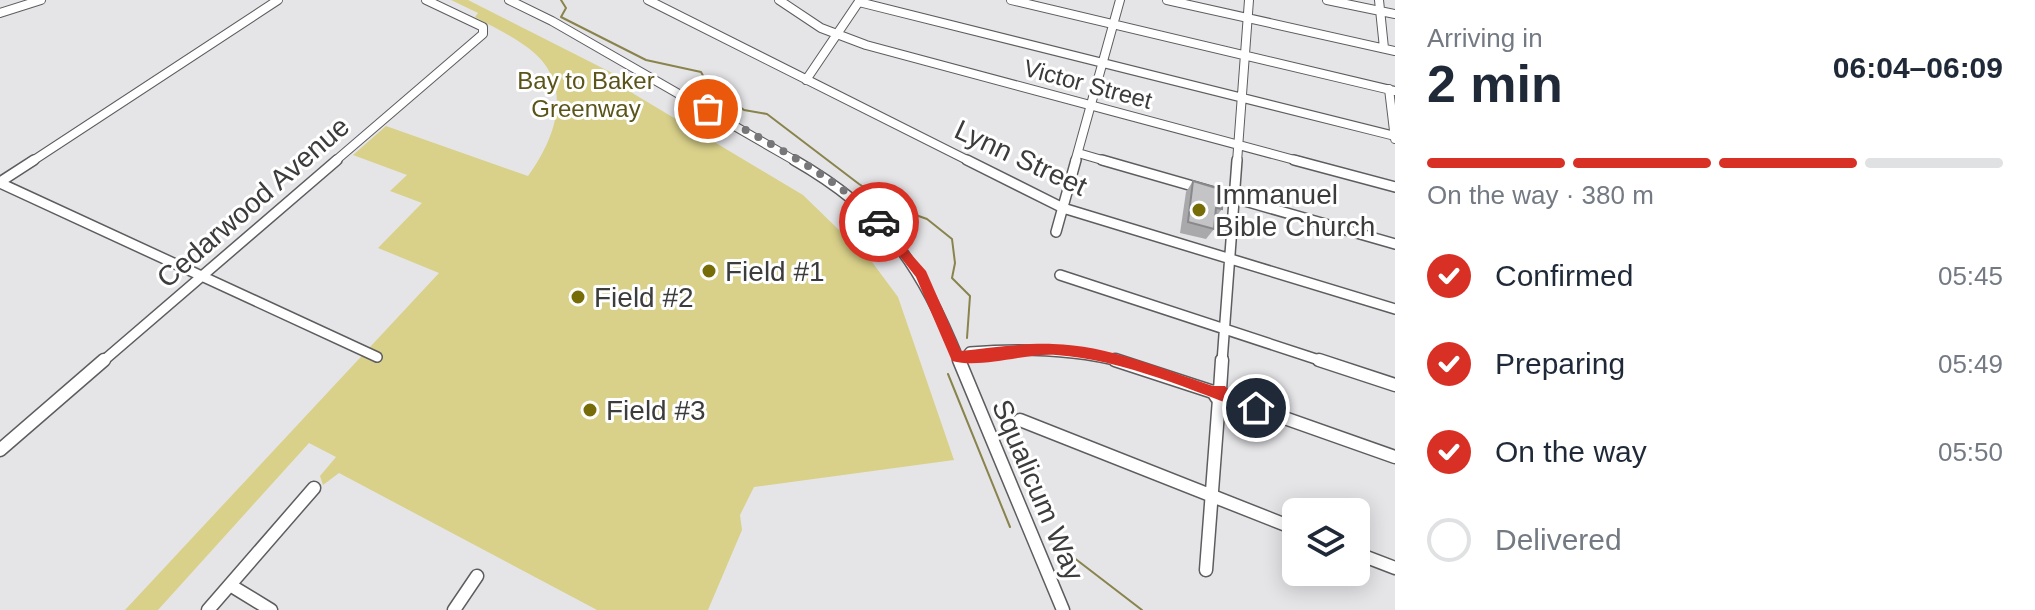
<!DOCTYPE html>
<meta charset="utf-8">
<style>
body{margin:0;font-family:Arial,sans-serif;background:#f2f2f3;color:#1f2937;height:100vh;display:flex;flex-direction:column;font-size:30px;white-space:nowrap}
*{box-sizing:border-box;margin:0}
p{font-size:26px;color:#747a83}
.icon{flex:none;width:44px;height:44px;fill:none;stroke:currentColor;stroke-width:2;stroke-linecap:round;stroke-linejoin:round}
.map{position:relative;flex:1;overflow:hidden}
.side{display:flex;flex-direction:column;background:#fff;width:640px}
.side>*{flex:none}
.controls{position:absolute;left:1282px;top:498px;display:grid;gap:16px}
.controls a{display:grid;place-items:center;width:88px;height:88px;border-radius:12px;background:#fff;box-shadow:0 4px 20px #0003;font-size:40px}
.pin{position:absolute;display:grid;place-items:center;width:68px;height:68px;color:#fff;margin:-34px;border:4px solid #fff;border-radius:50%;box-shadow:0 2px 8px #0007}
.courier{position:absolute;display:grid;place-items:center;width:80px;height:80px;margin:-40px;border:6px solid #d93025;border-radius:50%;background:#fff;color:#222;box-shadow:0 2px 10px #0007}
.summary em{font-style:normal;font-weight:800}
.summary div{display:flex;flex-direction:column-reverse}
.summary{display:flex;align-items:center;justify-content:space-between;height:136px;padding:0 32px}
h1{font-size:52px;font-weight:800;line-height:60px}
.bar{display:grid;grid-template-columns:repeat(4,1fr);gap:12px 8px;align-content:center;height:96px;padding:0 32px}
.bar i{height:10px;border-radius:6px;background:#e0e1e3}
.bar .on{background:#d93025}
.bar p{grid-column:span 4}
ol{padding:0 32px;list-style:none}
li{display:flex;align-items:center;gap:24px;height:88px}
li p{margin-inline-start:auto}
li .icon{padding:8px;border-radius:50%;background:#d93025;color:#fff;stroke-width:4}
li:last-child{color:#747a83}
li i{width:44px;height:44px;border:4px solid #e0e1e3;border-radius:50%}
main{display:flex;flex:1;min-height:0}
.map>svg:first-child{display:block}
.green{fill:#d9d18a}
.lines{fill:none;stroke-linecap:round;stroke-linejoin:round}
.stream{stroke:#89834c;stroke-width:2}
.minor-far2-casing{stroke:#5d5d60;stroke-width:10}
.minor-far1-casing{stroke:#5d5d60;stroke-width:12}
.minor-casing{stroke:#5d5d60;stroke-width:15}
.minor-far2{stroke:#fff;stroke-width:8}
.minor-far1{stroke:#fff;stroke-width:9}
.minor{stroke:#fff;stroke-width:12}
.wall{fill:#a9a9ab}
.building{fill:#c4c4c7;stroke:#89898b;stroke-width:2}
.route{fill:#d93025}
.done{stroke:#777779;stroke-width:8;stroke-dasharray:0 14.4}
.poi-dot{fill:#766c08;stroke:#fff;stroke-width:3}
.labels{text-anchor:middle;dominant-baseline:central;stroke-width:6;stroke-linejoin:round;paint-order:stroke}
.far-park-label{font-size:24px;fill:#5b5419;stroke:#fff}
.far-street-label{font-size:24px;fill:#3c3c3d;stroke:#fff}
.street-label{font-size:28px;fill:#3c3c3d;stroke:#fff}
.poi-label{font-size:28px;fill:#3c3c3d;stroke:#fff;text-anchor:start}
</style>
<main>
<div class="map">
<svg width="1395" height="610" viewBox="0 0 1395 610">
<rect width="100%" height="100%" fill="#e5e5e8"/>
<path class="green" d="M451,0H468L634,84L629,91L803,195L872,262L898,297L954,460L754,487L740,515L742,530L708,610H597L339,473L323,485L320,476L336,457L309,443L158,610H125L439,273L378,248L422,203L390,191L407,175L353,155L386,126L528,176C558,134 576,80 524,45C509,34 491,26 475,17L478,13Z"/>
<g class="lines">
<path class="stream" d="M561,0L566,8L561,17L646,60L701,72L706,81L744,110L767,114L859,184L896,208L927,219L952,239L955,263L952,278L970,296L967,338
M948,374L1010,527
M1056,544L1142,610"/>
<defs>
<path id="minor-far2" d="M509,0L552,21L797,162
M648,0L971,162
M779,0L821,28L866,45L1302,162
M1011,0L1395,91
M1167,0L1395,51
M1327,0L1395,14
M1379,0L1384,48
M859,2L1395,136
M0,13L41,0
M806,80L860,0
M1389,89L1395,139
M1078,153L1109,162
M31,162L278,0
M334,162L483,34V27L426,0
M1075,162L1120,0
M1237,162L1249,0"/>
<path id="minor-far1" d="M794,160C887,213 920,265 960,362
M967,160L1063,208L1395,309
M1102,160L1395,244
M1294,160L1395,187
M0,182L34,160
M0,183L377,357
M1056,232L1076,160
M1060,275L1325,362
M967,356L970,352C1022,348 1072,349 1122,362
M102,362L337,160
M1222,362L1237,160"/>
<path id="minor" d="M959,360L1063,610
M1115,360L1213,392
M1319,360L1395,385
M1220,390L1225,398H1217L1213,392Z
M1220,390L1222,360
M1225,397L1395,457
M1020,420L1296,529
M0,450L104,360
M1356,553L1395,568
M1206,570L1219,399
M230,585L271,610
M208,610L314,488
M454,610L477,576"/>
</defs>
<use href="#minor-far2" class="minor-far2-casing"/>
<use href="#minor-far1" class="minor-far1-casing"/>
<use href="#minor" class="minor-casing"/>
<use href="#minor-far2" class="minor-far2"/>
<use href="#minor-far1" class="minor-far1"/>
<use href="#minor" class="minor"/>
</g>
<path class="wall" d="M1193,181L1222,209L1215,218L1214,229L1206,239L1180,233L1186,192Z"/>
<path class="building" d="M1193,181L1223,190L1222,209L1216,208L1214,229L1188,222Z"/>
<path class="route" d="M879,218L926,271L961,351C991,348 1023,343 1053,344C1107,345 1162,369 1213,386H1225L1230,392L1261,403V412L1256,414C1193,391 1125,360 1056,355C1025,353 982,369 952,361L916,277L873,222Z"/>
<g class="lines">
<path class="done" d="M708,109C767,143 832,173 879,222"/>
</g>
<g class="poi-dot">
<circle cx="1199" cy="210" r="8"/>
<circle cx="709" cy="271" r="8"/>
<circle cx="578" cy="297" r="8"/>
<circle cx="590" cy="410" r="8"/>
</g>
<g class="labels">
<g class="far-park-label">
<text x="586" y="80">Bay to Baker<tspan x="586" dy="28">Greenway</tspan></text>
</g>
<g class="far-street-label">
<text transform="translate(1088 84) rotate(15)">Victor Street</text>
</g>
<g class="street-label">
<text transform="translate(1021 158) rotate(25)">Lynn Street</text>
<text transform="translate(253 202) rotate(-41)">Cedarwood Avenue</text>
<text transform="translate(1038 490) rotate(67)">Squalicum Way</text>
</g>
<g class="poi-label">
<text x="1215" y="194">Immanuel<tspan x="1215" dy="32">Bible Church</tspan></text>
<text x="725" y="271">Field #1</text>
<text x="594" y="297">Field #2</text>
<text x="606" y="410">Field #3</text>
</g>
</g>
</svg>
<div class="controls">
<a><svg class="icon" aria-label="layers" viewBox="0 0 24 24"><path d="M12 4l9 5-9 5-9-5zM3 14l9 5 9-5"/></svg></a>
</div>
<div class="pin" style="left:708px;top:109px;background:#ea580c"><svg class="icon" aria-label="bag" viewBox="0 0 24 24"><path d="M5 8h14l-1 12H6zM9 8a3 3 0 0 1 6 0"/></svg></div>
<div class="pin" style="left:1256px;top:408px;background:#1f2937"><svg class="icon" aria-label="home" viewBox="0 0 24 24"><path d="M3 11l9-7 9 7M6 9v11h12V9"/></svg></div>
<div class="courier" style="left:879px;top:222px"><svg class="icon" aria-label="car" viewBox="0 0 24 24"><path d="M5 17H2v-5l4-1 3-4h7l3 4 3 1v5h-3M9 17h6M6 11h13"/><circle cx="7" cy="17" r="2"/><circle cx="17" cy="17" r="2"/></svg></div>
</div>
<section class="side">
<div class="summary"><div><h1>2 min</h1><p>Arriving in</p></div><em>06:04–06:09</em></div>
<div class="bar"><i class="on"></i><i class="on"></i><i class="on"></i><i></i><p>On the way · 380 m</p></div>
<ol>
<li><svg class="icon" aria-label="check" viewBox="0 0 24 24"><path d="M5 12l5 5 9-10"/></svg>Confirmed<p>05:45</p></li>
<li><svg class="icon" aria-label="check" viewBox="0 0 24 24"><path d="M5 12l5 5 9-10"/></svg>Preparing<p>05:49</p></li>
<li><svg class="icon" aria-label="check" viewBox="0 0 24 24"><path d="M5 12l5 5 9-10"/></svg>On the way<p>05:50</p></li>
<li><i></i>Delivered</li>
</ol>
</section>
</main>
